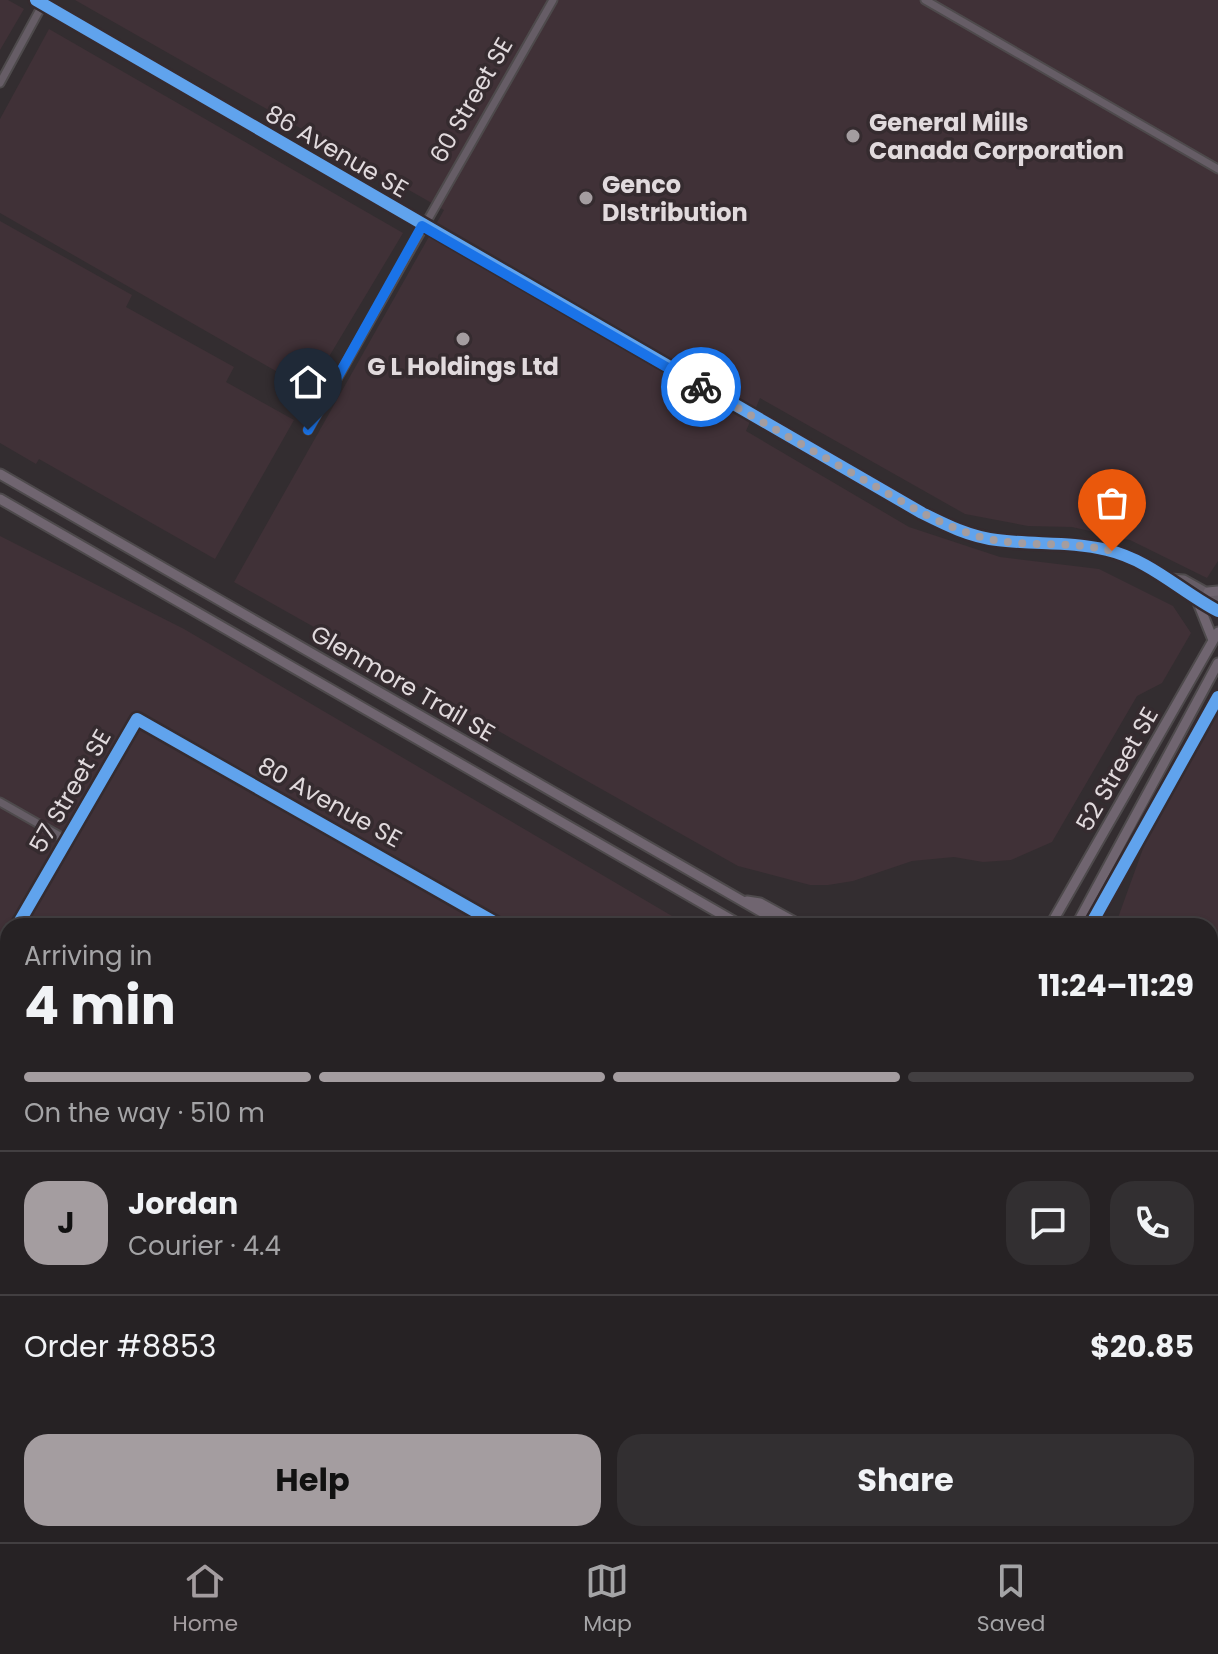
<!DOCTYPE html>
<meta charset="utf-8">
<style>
body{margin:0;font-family:Poppins,sans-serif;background:#322f31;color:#f1f3f6;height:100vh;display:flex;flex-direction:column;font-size:30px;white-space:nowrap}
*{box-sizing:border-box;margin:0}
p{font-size:26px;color:#a4a4a6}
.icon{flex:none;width:44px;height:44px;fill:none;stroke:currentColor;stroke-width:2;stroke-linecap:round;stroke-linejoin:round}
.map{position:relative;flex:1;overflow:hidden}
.panel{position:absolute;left:0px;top:918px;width:1218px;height:624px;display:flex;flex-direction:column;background:#262224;border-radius:24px 24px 0 0;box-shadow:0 2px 6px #0004,0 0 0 2px #423f41}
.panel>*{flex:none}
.pin{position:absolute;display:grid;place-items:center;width:68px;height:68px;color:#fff;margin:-82px -34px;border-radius:50% 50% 50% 0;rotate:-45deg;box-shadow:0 0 8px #0007}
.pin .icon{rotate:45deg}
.courier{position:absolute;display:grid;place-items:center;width:80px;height:80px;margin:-40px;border:6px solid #1a73e8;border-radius:50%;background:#fff;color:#222;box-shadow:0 2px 10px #0007}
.head em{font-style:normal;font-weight:700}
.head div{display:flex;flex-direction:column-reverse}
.head{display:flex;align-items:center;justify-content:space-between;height:136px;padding:0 24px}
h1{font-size:52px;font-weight:700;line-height:60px}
.bar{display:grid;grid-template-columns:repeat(4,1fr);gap:12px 8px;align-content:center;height:96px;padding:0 24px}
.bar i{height:10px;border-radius:6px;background:#423f41}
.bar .current{background:#a49da0}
.bar p{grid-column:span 4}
.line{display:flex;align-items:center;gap:20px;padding:0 24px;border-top:2px solid #423f41}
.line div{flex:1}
.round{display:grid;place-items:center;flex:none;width:84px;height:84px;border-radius:24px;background:#322f31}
.button{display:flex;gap:16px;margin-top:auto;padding:16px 24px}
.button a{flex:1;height:92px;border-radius:24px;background:#a49da0;color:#111;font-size:32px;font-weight:700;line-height:92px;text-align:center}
.button a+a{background:#322f31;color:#f1f3f6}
.dock{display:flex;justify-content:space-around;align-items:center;height:112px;border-top:2px solid #423f41;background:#262224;font-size:22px;color:#a4a4a6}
.dock a{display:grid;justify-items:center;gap:4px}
.dock .current{color:#a49da0}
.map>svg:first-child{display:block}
.built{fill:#403137}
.green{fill:#563b2f}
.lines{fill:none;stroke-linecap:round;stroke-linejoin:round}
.minor-casing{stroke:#4e4a4c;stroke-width:11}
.major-casing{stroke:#4e4a4c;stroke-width:13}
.minor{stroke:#665d66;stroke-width:7}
.major{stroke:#706570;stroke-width:9}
.cycleway-casing{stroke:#352b2f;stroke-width:17}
.cycleway{stroke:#60a3ed;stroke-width:12}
.done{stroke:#a49da0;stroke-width:8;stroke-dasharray:0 14.4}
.route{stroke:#1a73e8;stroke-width:10}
.poi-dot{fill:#a49da0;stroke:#352b2f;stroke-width:3}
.labels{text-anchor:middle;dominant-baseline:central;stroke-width:7;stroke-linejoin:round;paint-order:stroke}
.street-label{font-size:24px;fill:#e1dadd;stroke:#352b2f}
.poi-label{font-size:24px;font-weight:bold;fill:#e1dadd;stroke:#352b2f;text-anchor:start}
</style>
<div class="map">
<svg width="1218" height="1542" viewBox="0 0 1218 1542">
<rect width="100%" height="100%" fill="#332d30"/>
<path class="built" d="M0,0H8L24,9L0,50Z
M75,0H1218V561L1207,578L1130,540L1072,527L1028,526L965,514L760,398L746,431L909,527L1000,557L1099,569L1173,606L1191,633L1162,683L1137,696L1052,842L1011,860L983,862L954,857L912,861L853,881L828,885H810L738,866L234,582L444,210Z
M49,29L403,233L309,390L0,213V119Z
M0,221L132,295L126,307L234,367L226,382L294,420L215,559L39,459L36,464L0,443Z
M0,536L184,629L689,926H8V1534H668L664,1542H0Z
M1218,709V1130L1210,1125V926H1115L1149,832Z
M1210,1239L1218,1243V1542H736L741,1534H1210Z"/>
<path class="green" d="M0,1022L8,1026V1261L0,1256Z"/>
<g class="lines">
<defs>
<path id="minor" d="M36,0L922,513C946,525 970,537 997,540C1033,545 1071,541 1107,550C1150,560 1180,591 1218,611
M925,0L1218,169
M0,83L44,2
M308,430L553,0
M1171,578L1184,579L1218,598
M0,802L67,840
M17,926L137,719L501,926
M0,955L8,941
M1210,1247L1218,1252
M0,1268L8,1273
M461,1534L475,1542
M900,1534L914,1542
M520,1542L524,1534
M1215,1542L1218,1536"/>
<path id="major" d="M0,474L786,926
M0,499L742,926
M1208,592L1218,591
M1197,600L1213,640
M747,901L760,903L802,926
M1050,926L1218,632
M1076,926L1218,663
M1210,1164L1218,1170
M1210,1196L1218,1201
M691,1542L695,1534
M716,1542L721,1534"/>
</defs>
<use href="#minor" class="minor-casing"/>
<use href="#major" class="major-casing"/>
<use href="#minor" class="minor"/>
<use href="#major" class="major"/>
<defs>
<path id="cycleway" d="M36,0L922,513C946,525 970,537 997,540C1033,545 1071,541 1107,550C1150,560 1180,591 1218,611
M17,926L137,719L501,926
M1090,926L1218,697"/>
</defs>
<use href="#cycleway" class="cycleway-casing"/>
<use href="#cycleway" class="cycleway"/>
</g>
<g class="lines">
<path class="done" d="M701,387L922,513C945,524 968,535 993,540C1033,547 1073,541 1112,551"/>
<path class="route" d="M308,430L422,226L701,387"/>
</g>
<g class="poi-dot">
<circle cx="853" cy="136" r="8"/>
<circle cx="586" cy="198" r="8"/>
<circle cx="463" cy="339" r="8"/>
</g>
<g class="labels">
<g class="street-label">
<text transform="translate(471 100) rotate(-60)">60 Street SE</text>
<text transform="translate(337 151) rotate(30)">86 Avenue SE</text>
<text transform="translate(403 683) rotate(30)">Glenmore Trail SE</text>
<text transform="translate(1117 769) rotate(-60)">52 Street SE</text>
<text transform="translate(70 791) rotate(-60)">57 Street SE</text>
<text transform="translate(330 802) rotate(29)">80 Avenue SE</text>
</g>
<g class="poi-label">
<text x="869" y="122">General Mills<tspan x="869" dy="28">Canada Corporation</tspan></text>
<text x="602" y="184">Genco<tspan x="602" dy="28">DIstribution</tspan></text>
<text x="463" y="366" text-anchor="middle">G L Holdings Ltd</text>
</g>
</g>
</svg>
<div class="pin" style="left:1112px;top:551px;background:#ea580c"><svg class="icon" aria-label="bag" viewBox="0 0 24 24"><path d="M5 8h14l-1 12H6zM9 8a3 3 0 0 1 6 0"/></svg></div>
<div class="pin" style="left:308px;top:430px;background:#1f2937"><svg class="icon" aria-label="home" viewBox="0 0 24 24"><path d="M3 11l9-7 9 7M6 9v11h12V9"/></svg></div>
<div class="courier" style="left:701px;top:387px"><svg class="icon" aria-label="bike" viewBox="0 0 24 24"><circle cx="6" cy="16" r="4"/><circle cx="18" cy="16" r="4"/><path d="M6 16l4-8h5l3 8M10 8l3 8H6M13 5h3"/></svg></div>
<section class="panel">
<div class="head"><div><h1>4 min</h1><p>Arriving in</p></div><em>11:24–11:29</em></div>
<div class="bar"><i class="current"></i><i class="current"></i><i class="current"></i><i></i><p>On the way · 510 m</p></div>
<div class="line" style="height:144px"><b class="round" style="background:#a49da0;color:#111">J</b><div><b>Jordan</b><p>Courier · 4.4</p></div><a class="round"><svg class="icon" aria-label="chat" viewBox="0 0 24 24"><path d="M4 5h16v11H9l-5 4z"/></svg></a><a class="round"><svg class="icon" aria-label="phone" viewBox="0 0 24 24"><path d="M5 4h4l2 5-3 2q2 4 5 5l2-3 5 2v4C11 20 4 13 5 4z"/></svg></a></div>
<div class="line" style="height:104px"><div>Order #8853</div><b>$20.85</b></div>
<div class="button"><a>Help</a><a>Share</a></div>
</section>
</div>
<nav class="dock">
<a class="current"><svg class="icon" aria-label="home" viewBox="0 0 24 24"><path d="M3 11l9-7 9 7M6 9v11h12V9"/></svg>Home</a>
<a><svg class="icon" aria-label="map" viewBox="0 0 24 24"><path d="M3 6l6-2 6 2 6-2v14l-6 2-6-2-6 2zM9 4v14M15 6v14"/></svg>Map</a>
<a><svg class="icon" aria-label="saved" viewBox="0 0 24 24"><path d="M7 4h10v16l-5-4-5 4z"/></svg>Saved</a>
</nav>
